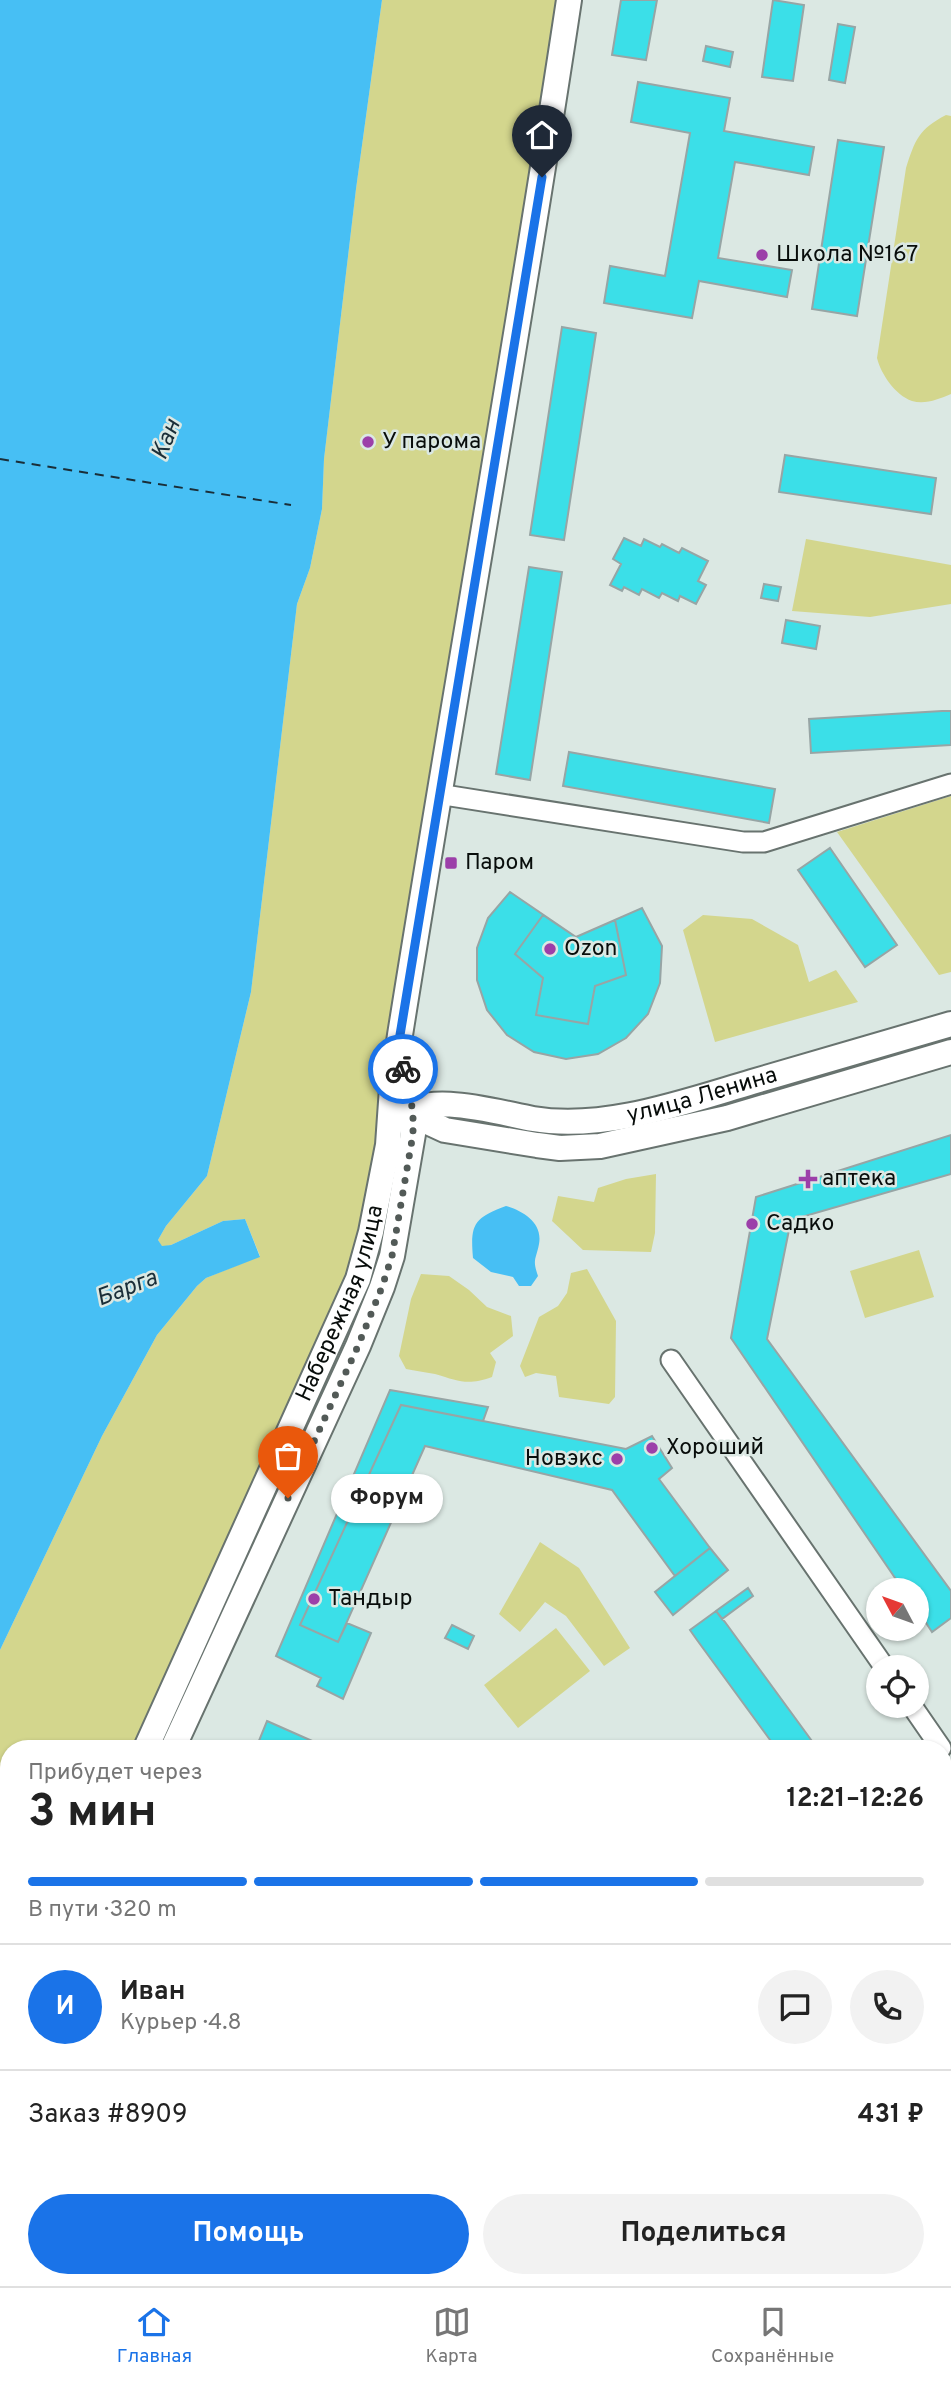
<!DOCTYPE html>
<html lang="ru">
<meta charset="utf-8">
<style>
body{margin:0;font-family:Overpass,sans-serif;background:#f2f2f2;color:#222;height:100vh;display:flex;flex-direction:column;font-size:26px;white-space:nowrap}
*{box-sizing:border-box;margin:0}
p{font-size:23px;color:#767676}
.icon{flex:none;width:38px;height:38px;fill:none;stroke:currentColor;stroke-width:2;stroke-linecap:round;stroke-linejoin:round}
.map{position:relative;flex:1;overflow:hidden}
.sheet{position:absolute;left:0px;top:1740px;width:952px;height:548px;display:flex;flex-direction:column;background:#fff;border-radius:28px 28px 0 0;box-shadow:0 2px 5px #0004}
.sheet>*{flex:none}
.needle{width:46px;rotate:311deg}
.buttons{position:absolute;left:866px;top:1578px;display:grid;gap:14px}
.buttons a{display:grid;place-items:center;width:63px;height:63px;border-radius:50%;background:#fff;box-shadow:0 2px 5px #0004;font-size:35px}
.pin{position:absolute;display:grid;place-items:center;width:60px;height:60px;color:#fff;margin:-72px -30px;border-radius:50% 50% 50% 0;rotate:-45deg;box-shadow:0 0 7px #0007}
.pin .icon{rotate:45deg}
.courier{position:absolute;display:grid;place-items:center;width:70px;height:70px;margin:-35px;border:5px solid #1a73e8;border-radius:50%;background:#fff;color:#222;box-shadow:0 2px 9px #0007}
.bubble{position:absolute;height:49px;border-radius:24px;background:#fff;box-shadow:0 2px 5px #0004;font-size:23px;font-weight:700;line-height:49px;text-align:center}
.headline em{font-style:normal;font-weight:700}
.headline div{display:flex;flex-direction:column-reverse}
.headline{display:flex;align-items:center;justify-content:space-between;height:119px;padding:0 28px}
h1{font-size:46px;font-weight:700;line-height:52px}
.bar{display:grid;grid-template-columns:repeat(4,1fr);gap:10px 7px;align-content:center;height:84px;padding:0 28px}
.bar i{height:9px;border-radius:5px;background:#e0e0e0}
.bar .current{background:#1a73e8}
.bar p{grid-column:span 4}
.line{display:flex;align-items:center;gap:18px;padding:0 28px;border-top:2px solid #e0e0e0}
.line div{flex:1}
.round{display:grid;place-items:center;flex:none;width:74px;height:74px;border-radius:37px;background:#f2f2f2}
.primary-button{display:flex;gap:14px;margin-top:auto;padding:14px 28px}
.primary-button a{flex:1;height:80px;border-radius:42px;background:#1a73e8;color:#fff;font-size:28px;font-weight:700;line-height:80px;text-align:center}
.primary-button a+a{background:#f2f2f2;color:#222}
.menu{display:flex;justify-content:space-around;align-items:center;height:98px;border-top:2px solid #e0e0e0;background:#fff;font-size:19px;color:#767676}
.menu a{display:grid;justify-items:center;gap:4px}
.menu .current{color:#1a73e8}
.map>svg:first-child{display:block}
.green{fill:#d3d68d}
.water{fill:#47bff4}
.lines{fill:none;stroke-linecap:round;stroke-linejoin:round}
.ferry{stroke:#1a2e38;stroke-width:2;stroke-dasharray:9 7;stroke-linecap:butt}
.building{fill:#3bdfe8;stroke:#97a5a5;stroke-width:2}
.minor-casing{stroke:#68736f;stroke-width:23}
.major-casing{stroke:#68736f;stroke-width:28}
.minor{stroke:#fff;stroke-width:19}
.major{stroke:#fff;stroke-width:24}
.done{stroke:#525a57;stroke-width:7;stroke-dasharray:0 12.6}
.route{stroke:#1a73e8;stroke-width:9}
.poi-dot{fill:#9c3fa9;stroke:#dbe8e3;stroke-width:2.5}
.labels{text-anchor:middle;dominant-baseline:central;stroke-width:5;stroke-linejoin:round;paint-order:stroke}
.poi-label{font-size:23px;fill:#080d0b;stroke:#dbe8e3;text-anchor:start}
.street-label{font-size:23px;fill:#080d0b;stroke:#dbe8e3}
.water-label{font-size:24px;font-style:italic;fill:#1a2e38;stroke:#dbe8e3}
</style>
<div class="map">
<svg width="951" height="2286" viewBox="0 0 951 2286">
<rect width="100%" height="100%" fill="#dbe8e3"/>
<path class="green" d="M382,0H557L416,877L384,1110L354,1266L137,1748H9V1993L0,2011V1650L102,1436L157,1335L197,1286L206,1278L260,1256L245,1219L223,1221L171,1245L162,1247L158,1240L166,1226L207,1176L251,992L297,604L310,568L322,509L324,459L356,189Z
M946,115L951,116V394C939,399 925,405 912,401C895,395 881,374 877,358L906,168C915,140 919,129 946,115Z
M806,539L951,565V604L870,617L792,611Z
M951,796V972L939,975L837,832Z
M703,915L752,919L798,945L809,982L836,970L858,1002L715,1042L683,930Z
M656,1174L655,1233L651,1252L583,1250L552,1221L558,1196L594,1202L598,1188L626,1179Z
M919,1250L934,1297L865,1318L850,1271Z
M587,1269L616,1321L615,1397L609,1404L559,1397L556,1376L536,1373L525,1377L520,1366L539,1317L558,1306L567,1293L571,1273Z
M421,1274L449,1276L469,1290L487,1307L511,1316L513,1336L490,1353L496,1362L492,1377C467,1386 459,1381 435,1374C425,1372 415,1371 406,1369L399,1356L411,1299Z
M540,1542L579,1568L630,1648L604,1666L566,1616L545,1602L520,1632L499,1614Z
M556,1628L590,1671L518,1728L484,1685Z
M449,2279L465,2286H234L231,2279Z
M783,2279H889L907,2286H786Z"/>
<path class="water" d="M0,0H382L356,189L324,459L322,509L310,568L297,604L251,992L207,1176L166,1226L158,1240L162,1246L171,1245L223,1221L245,1219L260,1257L206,1278L197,1286L157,1335L102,1436L0,1650Z
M506,1206C523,1211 543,1223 539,1244C536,1260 532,1259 538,1276L531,1286H519L513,1277L491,1272L473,1258C470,1224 474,1218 506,1206Z"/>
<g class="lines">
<path class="ferry" d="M0,459L291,505"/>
</g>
<path class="building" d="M621,0H657L646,60L612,55Z
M773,0L804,5L793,81L762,77Z
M838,24L855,27L845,83L829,80Z
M706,46L733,52L730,67L703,61Z
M638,82L730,98L724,131L814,147L809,175L735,162L718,258L792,270L787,297L699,281L692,318L604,303L610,266L665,276L690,133L631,122Z
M838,140L884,147L857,316L812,309Z
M562,327L596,333L564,540L530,535Z
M785,455L936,478L931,514L779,492Z
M624,538L641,546L644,539L660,547L662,544L679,553L682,548L708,561L698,581L706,585L696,604L680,596L678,601L662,593L659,598L642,589L639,595L624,587L622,591L610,585L621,564L613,559Z
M529,567L562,572L530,780L496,774Z
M764,584L781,587L778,601L761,598Z
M786,620L820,626L816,649L782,643Z
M942,711H951V745L811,753L809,719Z
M569,752L775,789L769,823L563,786Z
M830,848L897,945L865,967L798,870Z
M510,892L576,937L642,908L662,946L660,983L648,1014L626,1038L598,1054L566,1059L534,1052L507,1035L487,1010L477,980V948L488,918Z
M543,915L576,937L615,920L626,975L595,986L588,1024L536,1015L543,978L515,954Z
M951,1135V1174L791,1220L767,1339L951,1591V1618L932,1632L917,1609V1591H904L731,1338L756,1197Z
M390,1390L488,1407L483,1421L401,1405L300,1625L338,1642L347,1623L371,1633L343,1699L317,1686L321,1678L276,1656Z
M401,1405L626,1449L652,1436L672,1468L659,1479L710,1548L675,1576L612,1490L425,1446L338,1642L300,1625Z
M710,1548L728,1570L673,1615L655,1592Z
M748,1588L753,1596L722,1619L716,1611Z
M716,1611L725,1622L817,1748H776L697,1640L690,1630Z
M452,1625L474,1636L468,1649L445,1638Z
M267,1721L328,1748H256Z
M943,1939L951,1950V2021L943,2010Z
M943,2233L951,2237V2277L943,2274Z
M6,2275L9,2278H13L26,2286H0Z
M118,2278H160L162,2286H121Z
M556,2278H593L609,2286H553Z"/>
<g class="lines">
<defs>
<path id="minor" d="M438,794L743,842H764L951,784
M671,1360L885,1668
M912,1706L941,1748"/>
<g id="major">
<path d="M405,1102L419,1118L445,1130L537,1145L560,1148L600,1146L727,1118L951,1052"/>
<path id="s1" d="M400,1118C425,1090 499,1113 533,1119C604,1131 684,1102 752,1082C818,1063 885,1043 951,1024"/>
<path id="s2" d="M146,1748L358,1279L371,1232L388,1145L394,1059"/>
<path d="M173,1748L358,1346L382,1287L392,1256L413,1134L410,1090L398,1049L400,1035C455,690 517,346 569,0"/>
<path d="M0,2061L9,2043"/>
<path d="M0,2125L9,2106"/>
</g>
</defs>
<use href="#minor" class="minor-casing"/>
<use href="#major" class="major-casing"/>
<use href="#minor" class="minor"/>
<use href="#major" class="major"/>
</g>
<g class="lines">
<path class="done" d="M288,1498L358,1346L382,1287L392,1256L413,1134V1111L403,1069"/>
<path class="route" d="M403,1069L398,1049L400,1035L542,177"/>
</g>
<g class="poi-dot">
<circle cx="762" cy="255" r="7"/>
<circle cx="368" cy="442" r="7"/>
<rect x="444" y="856" width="14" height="14" rx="3.5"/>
<circle cx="550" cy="949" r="7"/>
<path d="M804.5 1168.5h7v7h7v7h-7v7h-7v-7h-7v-7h7z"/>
<circle cx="752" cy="1224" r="7"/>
<circle cx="652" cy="1448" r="7"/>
<circle cx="617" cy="1459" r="7"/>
<circle cx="314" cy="1599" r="7"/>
</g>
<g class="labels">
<g class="poi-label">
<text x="776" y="255">Школа №167</text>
<text x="382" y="442">У парома</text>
<text x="465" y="863">Паром</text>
<text x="564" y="949">Ozon</text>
<text x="822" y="1179">аптека</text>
<text x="766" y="1224">Садко</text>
<text x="666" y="1448">Хороший</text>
<text x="603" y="1459" text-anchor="end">Новэкс</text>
<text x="328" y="1599">Тандыр</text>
</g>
<g class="street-label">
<text stroke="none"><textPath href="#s1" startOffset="310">улица Ленина</textPath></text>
<text stroke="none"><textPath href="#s2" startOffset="486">Набережная улица</textPath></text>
</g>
<g class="water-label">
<text transform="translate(167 440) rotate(-68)">Кан</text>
<text transform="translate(127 1289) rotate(-21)">Барга</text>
</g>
</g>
</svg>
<div class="buttons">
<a><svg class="needle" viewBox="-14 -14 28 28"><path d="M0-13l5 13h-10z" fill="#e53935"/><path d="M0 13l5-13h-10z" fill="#767676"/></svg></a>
<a><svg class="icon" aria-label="locate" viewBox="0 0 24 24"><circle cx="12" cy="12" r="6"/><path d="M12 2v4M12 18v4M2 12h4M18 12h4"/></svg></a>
</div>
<div class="pin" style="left:288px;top:1498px;background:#ea580c"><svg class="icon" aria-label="bag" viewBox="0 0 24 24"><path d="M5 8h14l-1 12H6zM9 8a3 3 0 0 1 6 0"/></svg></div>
<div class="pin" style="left:542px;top:177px;background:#1f2937"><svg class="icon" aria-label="home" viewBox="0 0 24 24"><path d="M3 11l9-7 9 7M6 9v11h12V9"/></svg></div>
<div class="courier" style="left:403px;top:1069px"><svg class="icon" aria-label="bike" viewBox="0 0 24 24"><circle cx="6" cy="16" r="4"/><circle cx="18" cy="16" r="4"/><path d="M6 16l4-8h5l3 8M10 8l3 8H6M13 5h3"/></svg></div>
<div class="bubble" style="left:331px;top:1474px;width:112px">Форум</div>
<section class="sheet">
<div class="headline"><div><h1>3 мин</h1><p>Прибудет через</p></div><em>12:21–12:26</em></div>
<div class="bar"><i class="current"></i><i class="current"></i><i class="current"></i><i></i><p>В пути · 320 m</p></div>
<div class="line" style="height:126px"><b class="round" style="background:#1a73e8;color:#fff">И</b><div><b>Иван</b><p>Курьер · 4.8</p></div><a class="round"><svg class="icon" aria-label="chat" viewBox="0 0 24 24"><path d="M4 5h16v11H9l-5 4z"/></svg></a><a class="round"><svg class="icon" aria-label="phone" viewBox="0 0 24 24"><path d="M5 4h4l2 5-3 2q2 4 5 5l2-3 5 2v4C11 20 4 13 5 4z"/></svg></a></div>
<div class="line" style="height:91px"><div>Заказ #8909</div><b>431 ₽</b></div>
<div class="primary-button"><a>Помощь</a><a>Поделиться</a></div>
</section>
</div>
<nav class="menu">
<a class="current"><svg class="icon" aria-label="home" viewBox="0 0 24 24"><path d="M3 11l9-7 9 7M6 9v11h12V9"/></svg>Главная</a>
<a><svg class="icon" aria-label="map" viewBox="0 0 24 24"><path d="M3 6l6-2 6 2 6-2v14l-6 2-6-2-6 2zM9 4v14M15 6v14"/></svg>Карта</a>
<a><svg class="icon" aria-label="saved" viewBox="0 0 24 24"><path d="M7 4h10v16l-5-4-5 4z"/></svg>Сохранённые</a>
</nav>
